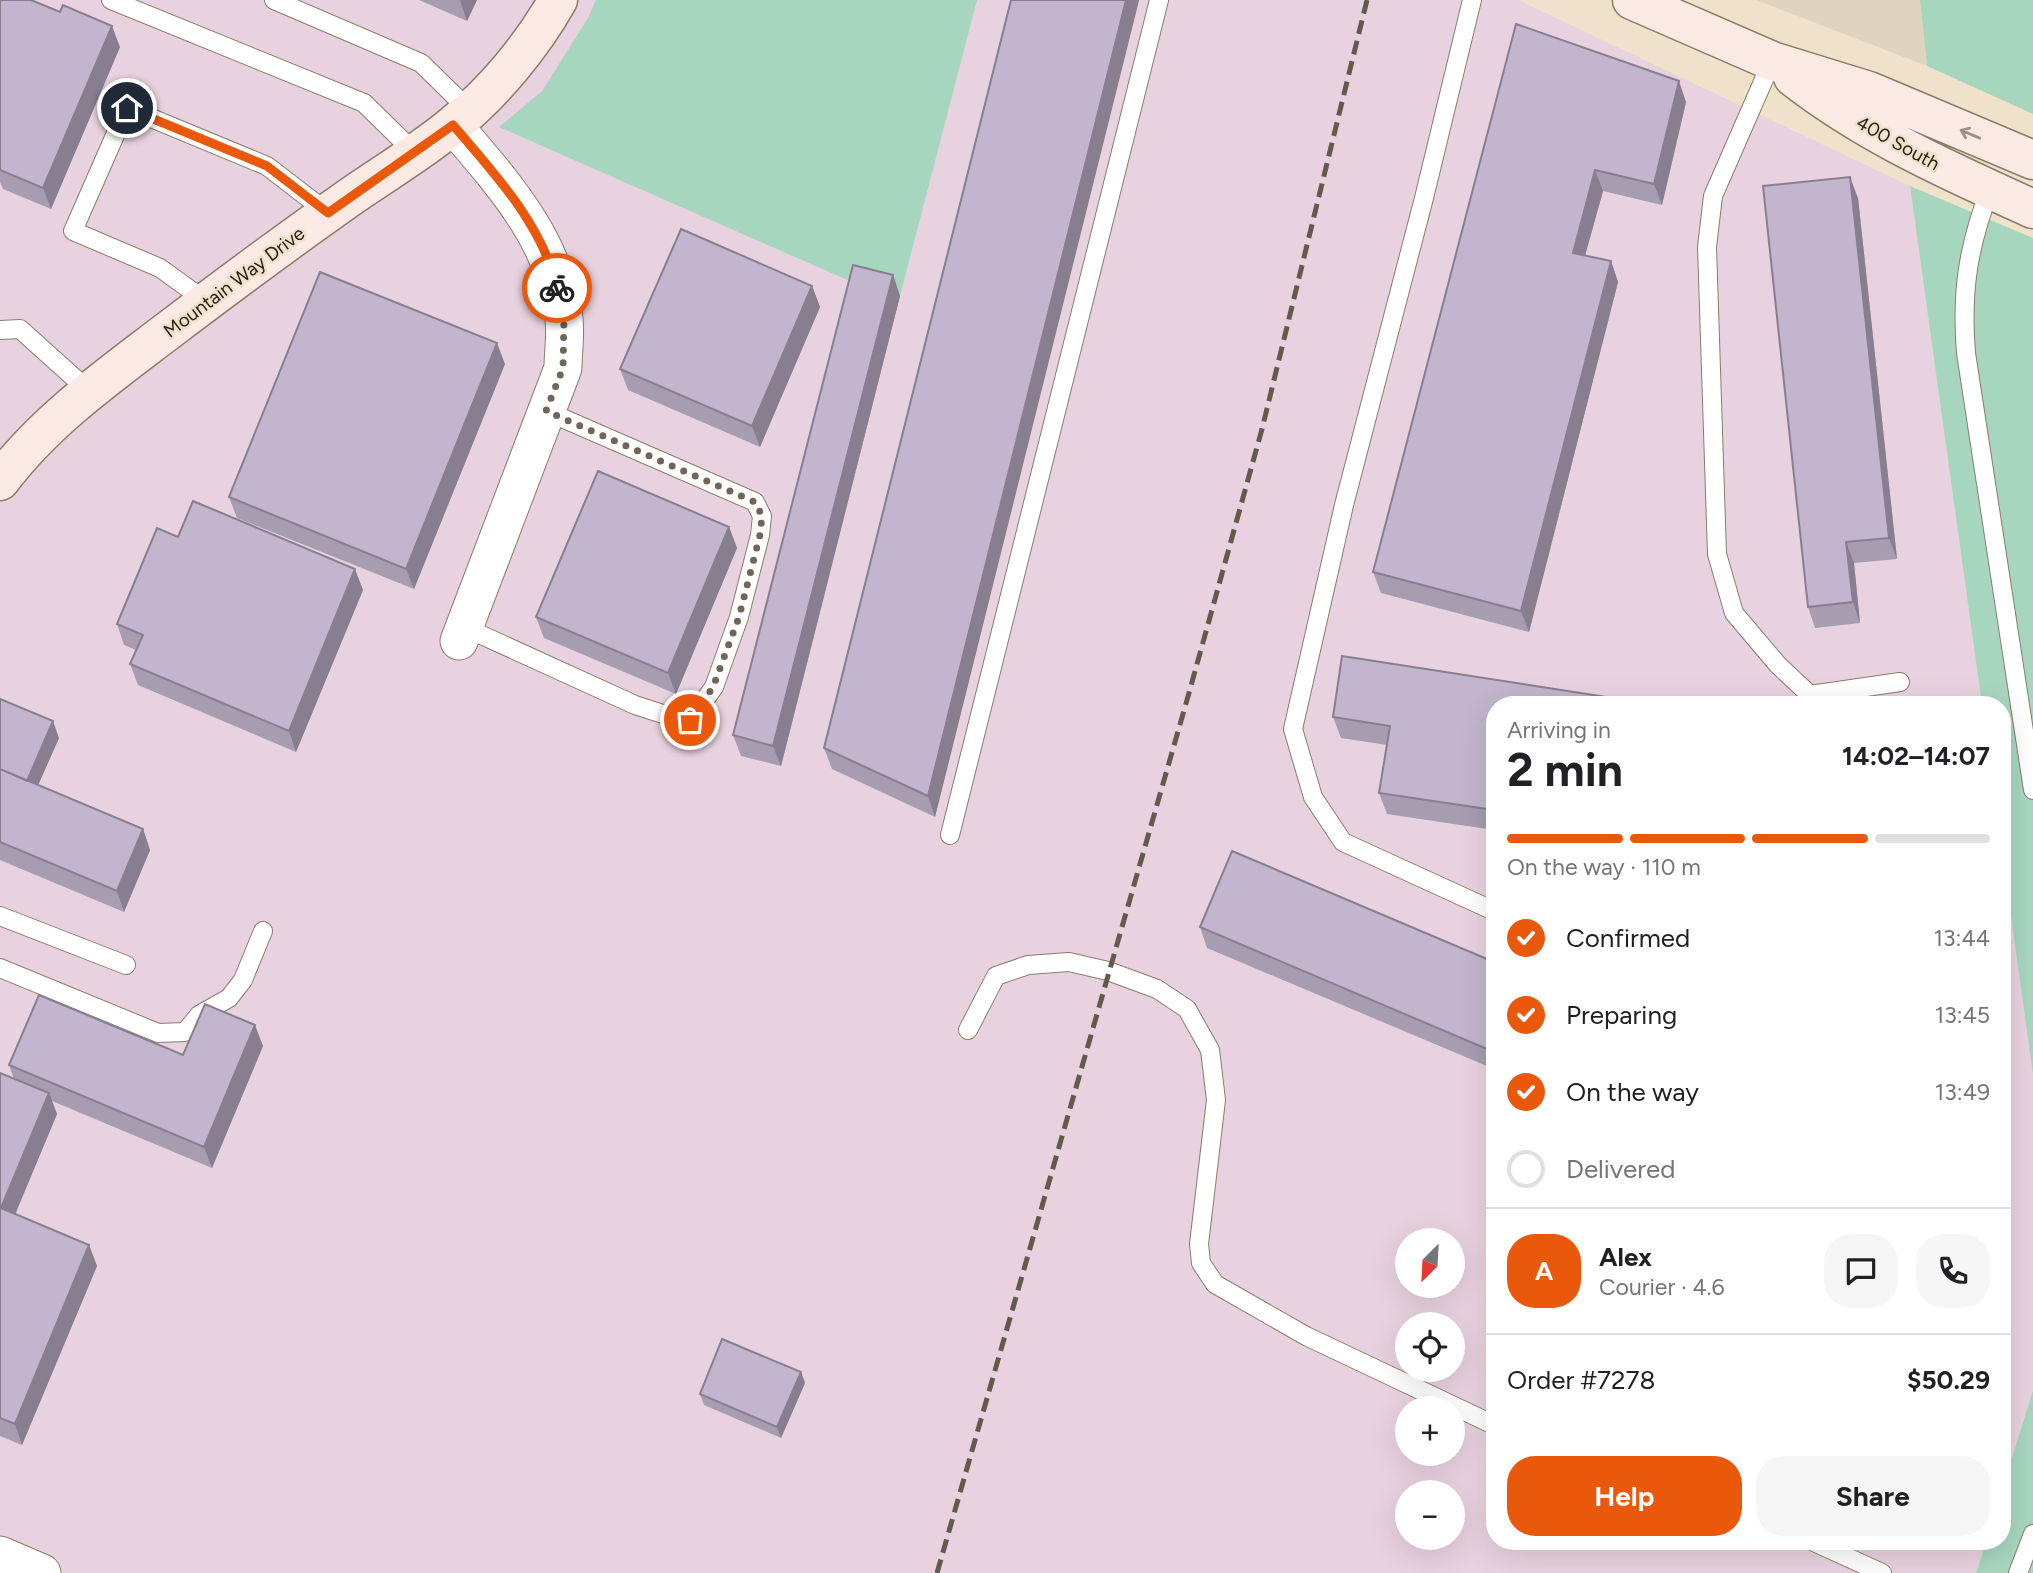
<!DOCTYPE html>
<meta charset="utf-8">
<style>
body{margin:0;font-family:Figtree,sans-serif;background:#f6f6f6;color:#202124;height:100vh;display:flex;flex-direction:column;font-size:26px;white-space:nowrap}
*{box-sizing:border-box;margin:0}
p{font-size:23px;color:#757577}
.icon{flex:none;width:38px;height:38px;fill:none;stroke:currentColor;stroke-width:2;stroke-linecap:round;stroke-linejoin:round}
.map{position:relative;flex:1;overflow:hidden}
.panel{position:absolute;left:1486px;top:696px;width:525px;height:854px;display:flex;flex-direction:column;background:#fff;border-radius:28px;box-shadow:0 7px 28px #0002}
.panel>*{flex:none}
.needle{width:46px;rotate:204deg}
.fabs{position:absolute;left:1395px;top:1228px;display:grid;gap:14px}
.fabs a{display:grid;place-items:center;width:70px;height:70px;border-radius:50%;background:#fff;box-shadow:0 7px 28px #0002;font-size:35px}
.pin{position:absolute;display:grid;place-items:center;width:60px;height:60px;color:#fff;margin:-30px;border:4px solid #fff;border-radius:50%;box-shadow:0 2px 7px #0007}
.courier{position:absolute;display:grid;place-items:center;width:70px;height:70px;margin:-35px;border:5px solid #ea580c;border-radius:50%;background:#fff;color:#222;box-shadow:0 2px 9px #0007}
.summary em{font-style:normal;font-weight:700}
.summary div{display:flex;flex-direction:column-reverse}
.summary{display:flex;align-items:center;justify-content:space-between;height:119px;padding:0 21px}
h1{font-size:46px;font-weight:700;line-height:52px}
.bar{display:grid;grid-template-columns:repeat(4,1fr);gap:10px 7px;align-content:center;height:84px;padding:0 21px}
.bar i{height:9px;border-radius:5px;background:#e0e0e0}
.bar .current{background:#ea580c}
.bar p{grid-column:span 4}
.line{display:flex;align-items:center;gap:18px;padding:0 21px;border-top:2px solid #e0e0e0}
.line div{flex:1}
.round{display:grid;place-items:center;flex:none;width:74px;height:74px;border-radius:28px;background:#f6f6f6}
ol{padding:0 21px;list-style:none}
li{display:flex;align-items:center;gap:21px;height:77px}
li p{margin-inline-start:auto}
li .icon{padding:7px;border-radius:50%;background:#ea580c;color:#fff;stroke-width:4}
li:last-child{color:#757577}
li i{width:38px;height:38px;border:4px solid #e0e0e0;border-radius:50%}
.action{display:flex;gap:14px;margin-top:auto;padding:14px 21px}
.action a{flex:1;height:80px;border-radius:28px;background:#ea580c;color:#fff;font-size:28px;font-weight:700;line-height:80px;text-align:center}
.action a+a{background:#f6f6f6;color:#202124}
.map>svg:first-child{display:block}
.commercial{fill:#e0d4c1}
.industrial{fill:#e9d2df;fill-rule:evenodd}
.green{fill:#a7d6be}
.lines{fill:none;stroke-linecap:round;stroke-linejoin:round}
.lane-casing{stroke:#8a7d68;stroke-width:20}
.street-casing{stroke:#8a7d68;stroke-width:39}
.secondary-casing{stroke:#8a7d68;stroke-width:41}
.lane{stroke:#fff;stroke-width:18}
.street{stroke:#fff;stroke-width:37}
.secondary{stroke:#fbe9e4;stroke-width:38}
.rail{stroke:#625b4d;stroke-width:5;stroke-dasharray:14 7;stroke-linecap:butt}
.wall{fill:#a69db0}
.shaded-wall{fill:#877f90}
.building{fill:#c1b6cd;stroke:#877f90;stroke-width:2}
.oneway{stroke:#9c9089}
.done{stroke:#6e6658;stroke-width:7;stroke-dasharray:0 12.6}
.route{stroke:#ea580c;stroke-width:9}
.labels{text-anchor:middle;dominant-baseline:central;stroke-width:5;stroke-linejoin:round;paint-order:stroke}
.street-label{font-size:19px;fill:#28231a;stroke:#f0e2ca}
</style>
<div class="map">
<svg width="2033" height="1573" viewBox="0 0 2033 1573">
<rect width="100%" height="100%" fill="#f0e2ca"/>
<path class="commercial" d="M1756,0H1920L1927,66Z"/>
<path class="industrial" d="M0,0H1518L1910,186L1982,705H1494V1542H1986L1976,1573H0ZM1407,1241H1452V1286H1407ZM1407,1325H1452V1370H1407ZM1407,1409H1452V1454H1407ZM1407,1493H1452V1538H1407Z
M2002,851L2033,1075V1390L2002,1490Z"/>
<path class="green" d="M596,0H977L900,296L861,286L499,127L542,91L588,18Z
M1920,0H2033V114L1927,66Z
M1910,186L2033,238V1075L2002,851V705H1982Z
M2033,1390V1573H1976L1986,1542H2002V1490Z"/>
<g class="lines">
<defs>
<path id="lane" d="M111,0L364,103L414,152
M274,0L421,63L469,110
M1472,0L1424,198L1344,505L1293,729L1313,797L1343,842L1494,911
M1772,61L1713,196L1707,247L1717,554L1734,613L1778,665L1810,695L1900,682
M1990,189C1968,247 1961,292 1966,353L2033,790
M207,302L160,268L73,231L127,108L267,166L328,213
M0,330L20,329L90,392
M464,627L635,705L669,716L690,720L714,687L739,617L760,535L762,516L755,502L546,411
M950,835L1159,0
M0,916L126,965
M0,968L158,1033L185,1032L199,1015L229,998L243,980L263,931
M968,1030L996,976L1028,965L1069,962L1108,971L1157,989L1187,1009L1210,1050L1216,1100L1199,1244L1201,1263L1215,1284L1306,1336L1494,1425
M1814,1542L1882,1573
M2018,1573L2033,1534"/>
<path id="street" d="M453,125C501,181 557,242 564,319C566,335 563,352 563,368L459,641
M0,1555L42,1573"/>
<path id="secondary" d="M1632,0L1772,61L1869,91L2033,160
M1793,77C1866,134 1949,171 2033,209
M0,481C44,422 107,377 165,333C227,286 289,240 353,195C386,172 422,151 453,125C494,92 532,46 558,0"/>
</defs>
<use href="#lane" class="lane-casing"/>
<use href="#street" class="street-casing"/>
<use href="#secondary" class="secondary-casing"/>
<use href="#lane" class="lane"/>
<use href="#street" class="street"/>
<use href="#secondary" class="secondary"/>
<path class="rail" d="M937,1573L1189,693L1262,429L1367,0"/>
</g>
<path class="wall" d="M0,0L60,12L120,47L51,209L3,189L0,182Z
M419,0H477L467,21Z
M1011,0H1139L935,817L832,769L824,748Z
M1516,24L1686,102L1662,205L1603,191L1585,255L1611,261L1618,282L1529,632L1381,593L1373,572Z
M1858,198L1897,559L1854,563L1860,623L1815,628L1808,607Z
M893,275L900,296L781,766L741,756L733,735Z
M812,286L820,307L760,447L628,390L620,369Z
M505,364L414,589L237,518L229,497Z
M729,527L737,548L676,694L544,638L536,617Z
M178,537L363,590L296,752L138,685L130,664L136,650L124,645L117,624Z
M0,699L59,738L38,785L143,829L150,850L124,912L0,860Z
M1494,705V830L1387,814L1379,793L1387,745L1341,738L1333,717Z
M1200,927L1494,962V1069L1207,948Z
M263,1046L212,1168L52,1101L57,1114L15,1214L89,1245L97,1266L22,1445L0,1436V1073L14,1079L9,1065L183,1055Z
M801,1372L805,1383L781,1438L704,1405L700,1394Z"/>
<path class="shaded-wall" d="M460,0H477L467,21Z
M1126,0H1139L935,817L928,796Z
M112,26L120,47L51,209L43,188Z
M1679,81L1686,102L1662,205L1654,184Z
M1595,170L1603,191L1580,274L1573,253Z
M1850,177L1858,198L1897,559L1889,538Z
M1611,261L1618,282L1529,632L1521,611Z
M893,275L900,296L781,766L773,746Z
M812,286L820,307L760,447L752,426Z
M497,343L505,364L414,589L406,569Z
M729,527L737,548L676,694L668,673Z
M1846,542L1854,563L1860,623L1853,602Z
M355,569L363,590L296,752L289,731Z
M53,721L59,738L32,799L27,782Z
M143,829L150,850L124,912L117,891Z
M255,1025L263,1046L212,1168L204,1147Z
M49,1093L57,1114L9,1229L1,1208Z
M89,1245L97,1266L22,1445L15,1424Z
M801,1372L805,1383L781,1438L777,1427Z"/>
<path class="building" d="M0,0H31L60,12L63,5L112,26L43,188L0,170Z
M1011,0H1126L928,796L824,748Z
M1516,24L1679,81L1654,184L1595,170L1573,253L1611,261L1521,611L1373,572Z
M1850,177L1889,538L1846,542L1853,602L1808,607L1763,186Z
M681,229L812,286L752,426L620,369Z
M853,265L893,275L773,746L733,735Z
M320,272L497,343L406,569L229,497Z
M598,471L729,527L668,673L536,617Z
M193,501L355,569L289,731L130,664L143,635L117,624L157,528L178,537Z
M1342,656L1658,705H1494V810L1379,793L1390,726L1333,717Z
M0,699L53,721L27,781L0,769Z
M0,769L143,829L117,891L0,842Z
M1232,851L1494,962V1052L1200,927Z
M39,995L183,1055L205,1004L255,1025L204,1147L9,1065Z
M0,1073L49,1093L1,1208L89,1245L15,1424L0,1418Z
M722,1339L801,1372L777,1427L700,1394Z"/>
<defs><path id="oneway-shaft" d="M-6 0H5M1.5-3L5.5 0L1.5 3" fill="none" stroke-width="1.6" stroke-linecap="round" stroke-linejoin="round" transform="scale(1.75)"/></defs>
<use class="oneway" href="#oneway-shaft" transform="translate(1970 134) rotate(-157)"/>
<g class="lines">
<path class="done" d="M557,288L564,319L563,368L546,411L755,502L762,516L760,535L739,617L713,687L690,720"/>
<path class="route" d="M127,108L267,166L328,213L453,125C494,173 543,225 557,288"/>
</g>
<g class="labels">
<g class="street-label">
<text transform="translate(1898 143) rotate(29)">400 South</text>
<text transform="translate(234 282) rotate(-37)">Mountain Way Drive</text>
</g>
</g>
</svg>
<div class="fabs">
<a><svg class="needle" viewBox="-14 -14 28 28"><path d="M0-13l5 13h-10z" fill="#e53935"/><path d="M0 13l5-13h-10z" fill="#757577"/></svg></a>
<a><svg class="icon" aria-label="locate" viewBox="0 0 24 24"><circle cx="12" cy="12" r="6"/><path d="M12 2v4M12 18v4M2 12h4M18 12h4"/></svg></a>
<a>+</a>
<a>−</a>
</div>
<div class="pin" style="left:690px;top:720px;background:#ea580c"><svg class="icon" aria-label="bag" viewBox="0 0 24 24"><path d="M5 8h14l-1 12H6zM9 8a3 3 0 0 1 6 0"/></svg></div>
<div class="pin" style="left:127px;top:108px;background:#1f2937"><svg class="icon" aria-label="home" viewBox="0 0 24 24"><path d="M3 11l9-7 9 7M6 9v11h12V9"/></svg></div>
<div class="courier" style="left:557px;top:288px"><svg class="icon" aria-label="bike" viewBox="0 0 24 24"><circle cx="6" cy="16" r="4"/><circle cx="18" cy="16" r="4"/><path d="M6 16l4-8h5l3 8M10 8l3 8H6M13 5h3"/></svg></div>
<section class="panel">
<div class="summary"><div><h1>2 min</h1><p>Arriving in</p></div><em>14:02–14:07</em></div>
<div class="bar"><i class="current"></i><i class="current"></i><i class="current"></i><i></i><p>On the way · 110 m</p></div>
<ol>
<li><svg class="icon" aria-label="check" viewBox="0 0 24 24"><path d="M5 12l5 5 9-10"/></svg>Confirmed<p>13:44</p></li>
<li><svg class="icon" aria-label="check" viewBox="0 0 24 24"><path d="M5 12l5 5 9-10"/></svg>Preparing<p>13:45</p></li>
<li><svg class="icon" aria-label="check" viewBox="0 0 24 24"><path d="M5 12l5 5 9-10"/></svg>On the way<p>13:49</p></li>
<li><i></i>Delivered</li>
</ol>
<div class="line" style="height:126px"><b class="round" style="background:#ea580c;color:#fff">A</b><div><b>Alex</b><p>Courier · 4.6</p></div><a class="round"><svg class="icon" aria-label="chat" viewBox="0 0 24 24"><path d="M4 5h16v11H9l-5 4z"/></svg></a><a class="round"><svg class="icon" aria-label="phone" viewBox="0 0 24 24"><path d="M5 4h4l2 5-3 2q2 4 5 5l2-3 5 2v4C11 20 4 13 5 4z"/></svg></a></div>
<div class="line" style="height:91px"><div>Order #7278</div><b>$50.29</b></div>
<div class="action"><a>Help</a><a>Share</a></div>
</section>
</div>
